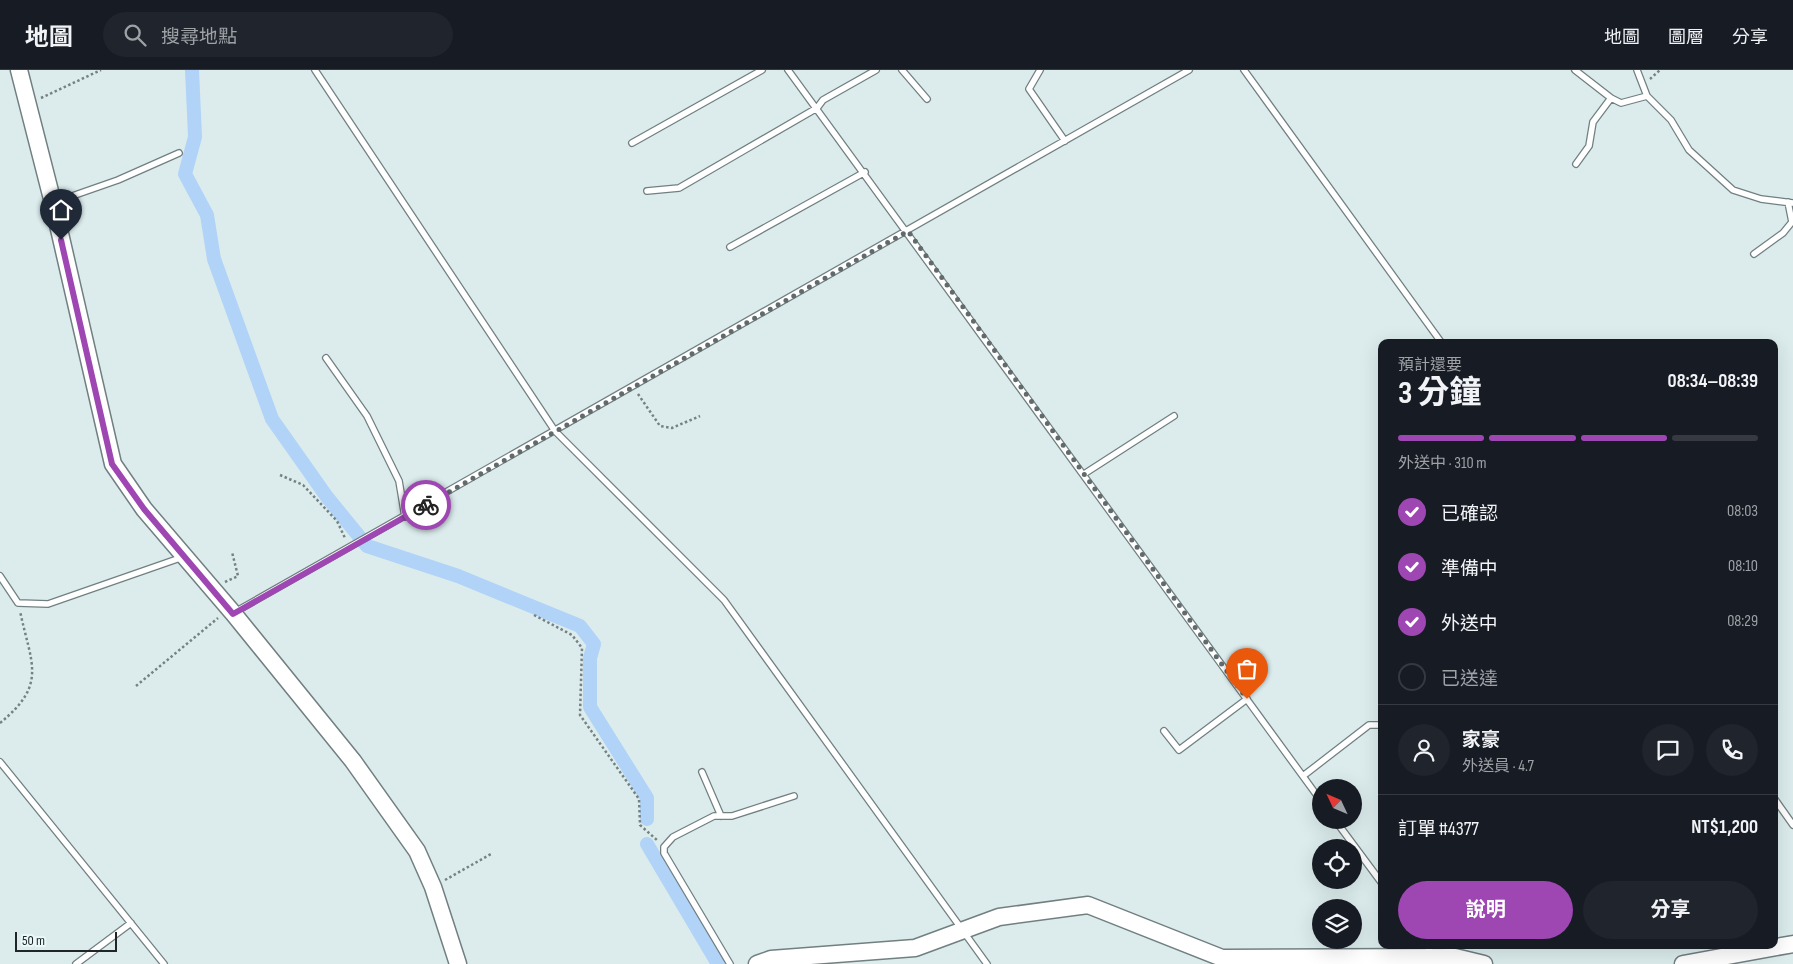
<!DOCTYPE html>
<html lang="zh-TW">
<meta charset="utf-8">
<style>
body{margin:0;font-family:"Sofia Sans Condensed","Noto Sans TC",sans-serif;background:#20242c;color:#f1f3f6;height:100vh;display:flex;flex-direction:column;font-size:19px;white-space:nowrap}
*{box-sizing:border-box;margin:0}
p{font-size:16px;color:#9ea1a6}
.icon{flex:none;width:28px;height:28px;fill:none;stroke:currentColor;stroke-width:2;stroke-linecap:round;stroke-linejoin:round}
.map{position:relative;flex:1;overflow:hidden}
.details{position:absolute;left:1378px;top:269px;width:400px;height:610px;display:flex;flex-direction:column;background:#171b24;border-radius:10px;box-shadow:0 5px 20px #0002}
.details>*{flex:none}
.needle{width:32px;rotate:314deg}
.fabs{position:absolute;left:1312px;top:709px;display:grid;gap:10px}
.fabs a{display:grid;place-items:center;width:50px;height:50px;border-radius:50%;background:#171b24;box-shadow:0 5px 20px #0002;font-size:25px}
.scale{position:absolute;left:15px;bottom:12px;width:102px;box-sizing:border-box;padding-left:5px;border:2px solid #202627;border-top:0;font-size:14px;line-height:18px;white-space:nowrap;color:#202627;-webkit-text-stroke:4px #e9f9fa;paint-order:stroke}
.pin{position:absolute;display:grid;place-items:center;width:42px;height:42px;color:#fff;margin:-51px -21px;border-radius:50% 50% 50% 0;rotate:-45deg;box-shadow:0 0 5px #0007}
.pin .icon{rotate:45deg}
.courier{position:absolute;display:grid;place-items:center;width:50px;height:50px;margin:-25px;border:4px solid #9e47b3;border-radius:50%;background:#fff;color:#222;box-shadow:0 1px 6px #0007}
.head em{font-style:normal;font-weight:700}
.head div{display:flex;flex-direction:column-reverse}
.head{display:flex;align-items:center;justify-content:space-between;height:85px;padding:0 20px}
h1{font-size:32px;font-weight:700;line-height:38px}
.bar{display:grid;grid-template-columns:repeat(4,1fr);gap:8px 5px;align-content:center;height:60px;padding:0 20px}
.bar i{height:6px;border-radius:4px;background:#363941}
.bar .selected{background:#9e47b3}
.bar p{grid-column:span 4}
.line{display:flex;align-items:center;gap:12px;padding:0 20px;border-top:1px solid #363941}
.line div{flex:1}
.round{display:grid;place-items:center;flex:none;width:52px;height:52px;border-radius:26px;background:#20242c}
ol{padding:0 20px;list-style:none}
li{display:flex;align-items:center;gap:15px;height:55px}
li p{margin-inline-start:auto}
li .icon{padding:5px;border-radius:50%;background:#9e47b3;color:#fff;stroke-width:4}
li:last-child{color:#9ea1a6}
li i{width:28px;height:28px;border:2px solid #363941;border-radius:50%}
.action{display:flex;gap:10px;margin-top:auto;padding:10px 20px}
.action a{flex:1;height:58px;border-radius:30px;background:#9e47b3;color:#fff;font-size:20px;font-weight:700;line-height:58px;text-align:center}
.action a+a{background:#20242c;color:#f1f3f6}
header{display:flex;align-items:center;gap:30px;box-sizing:border-box;height:70px;padding:0 25px;background:#171b24;border-bottom:1px solid #363941}
header strong{font-size:24px}
nav{display:flex;gap:28px;margin-inline-start:auto;font-size:18px}
.search{width:350px;height:45px;background:#20242c;display:flex;align-items:center;gap:12px;box-sizing:border-box;padding:0 18px;border-radius:28px;color:#9ea1a6;font-size:19px}
.map>svg:first-child{display:block}
.lines{fill:none;stroke-linecap:round;stroke-linejoin:round}
.canal{stroke:#b0d3f7;stroke-width:14}
.lane-casing{stroke:#717f80;stroke-width:8}
.secondary-casing{stroke:#717f80;stroke-width:19}
.path{stroke:#768182;stroke-width:2.5;stroke-dasharray:2.5 2.5;stroke-linecap:butt}
.lane{stroke:#fff;stroke-width:5.5}
.secondary{stroke:#fff;stroke-width:16}
.done{stroke:#626b6c;stroke-width:5;stroke-dasharray:0 9}
.route{stroke:#9e47b3;stroke-width:6}
</style>
<header>
<strong>地圖</strong>
<div class="search"><svg class="icon" aria-label="search" viewBox="0 0 24 24"><circle cx="10" cy="10" r="6"/><path d="M15 15l6 6"/></svg>搜尋地點</div>
<nav><a>地圖</a><a>圖層</a><a>分享</a></nav>
</header>
<div class="map">
<svg width="1793" height="894" viewBox="0 0 1793 894">
<rect width="100%" height="100%" fill="#dceced"/>
<g class="lines">
<path class="canal" d="M192,0L195,67L185,104L207,145L214,189L272,349L327,427L367,476L458,506L580,556L594,574L590,588V637L647,728V749
M647,774L718,894"/>
<defs>
<path id="lane" d="M315,0L555,361L724,530L987,894
M788,0L1321,731
M902,0L927,29
M1040,0L1029,19L1065,71
M1244,0L1441,272
M1575,0L1611,28L1621,33L1647,26
M1637,0L1647,26L1671,50L1689,80L1733,120L1761,129L1793,133
M632,73L762,0
M1576,94L1589,76L1593,52L1611,28
M647,121L679,118L817,38L823,30L876,0
M55,132L118,110L179,83
M730,177L865,102
M1754,184L1783,163L1792,152L1788,132
M326,288L367,346L399,411L405,447
M1084,404L1174,346
M0,506L18,533L48,534L183,487
M235,542L1189,0
M1164,661L1179,680L1247,629
M0,692L164,894
M702,702L721,746
M1303,706L1369,655H1381
M1774,728L1793,755
M1335,750L1381,812
M1426,875L1433,885
M76,894L131,853
M730,894L664,783V777L673,767L714,746H732L794,726"/>
<path id="secondary" d="M19,0L53,133L113,394L144,439L233,543L353,691L417,781L433,817L458,894
M757,894L771,889L915,878L999,847L1088,835L1222,888L1455,887L1484,894
M1683,894L1793,874"/>
</defs>
<use href="#lane" class="lane-casing"/>
<use href="#secondary" class="secondary-casing"/>
<path class="path" d="M1650,9L1660,0
M41,28L101,0
M638,324L660,356L672,358L700,346
M280,405L303,415L337,451L345,468
M225,512L238,506L232,482
M534,545L572,565L582,578L580,645L639,729L640,755L658,771
M136,616L218,548
M0,653C48,614 31,594 20,541
M445,810L491,784"/>
<use href="#lane" class="lane"/>
<use href="#secondary" class="secondary"/>
</g>
<g class="lines">
<path class="done" d="M426,435L908,161L1247,629"/>
<path class="route" d="M61,170L112,394L144,439L233,544L426,435"/>
</g>
</svg>
<div class="fabs">
<a><svg class="needle" viewBox="-14 -14 28 28"><path d="M0-13l5 13h-10z" fill="#e53935"/><path d="M0 13l5-13h-10z" fill="#9ea1a6"/></svg></a>
<a><svg class="icon" aria-label="locate" viewBox="0 0 24 24"><circle cx="12" cy="12" r="6"/><path d="M12 2v4M12 18v4M2 12h4M18 12h4"/></svg></a>
<a><svg class="icon" aria-label="layers" viewBox="0 0 24 24"><path d="M12 4l9 5-9 5-9-5zM3 14l9 5 9-5"/></svg></a>
</div>
<div class="scale">50 m</div>
<div class="pin" style="left:1247px;top:629px;background:#ea580c"><svg class="icon" aria-label="bag" viewBox="0 0 24 24"><path d="M5 8h14l-1 12H6zM9 8a3 3 0 0 1 6 0"/></svg></div>
<div class="pin" style="left:61px;top:170px;background:#1f2937"><svg class="icon" aria-label="home" viewBox="0 0 24 24"><path d="M3 11l9-7 9 7M6 9v11h12V9"/></svg></div>
<div class="courier" style="left:426px;top:435px"><svg class="icon" aria-label="bike" viewBox="0 0 24 24"><circle cx="6" cy="16" r="4"/><circle cx="18" cy="16" r="4"/><path d="M6 16l4-8h5l3 8M10 8l3 8H6M13 5h3"/></svg></div>
<section class="details">
<div class="head"><div><h1>3 分鐘</h1><p>預計還要</p></div><em>08:34–08:39</em></div>
<div class="bar"><i class="selected"></i><i class="selected"></i><i class="selected"></i><i></i><p>外送中 · 310 m</p></div>
<ol>
<li><svg class="icon" aria-label="check" viewBox="0 0 24 24"><path d="M5 12l5 5 9-10"/></svg>已確認<p>08:03</p></li>
<li><svg class="icon" aria-label="check" viewBox="0 0 24 24"><path d="M5 12l5 5 9-10"/></svg>準備中<p>08:10</p></li>
<li><svg class="icon" aria-label="check" viewBox="0 0 24 24"><path d="M5 12l5 5 9-10"/></svg>外送中<p>08:29</p></li>
<li><i></i>已送達</li>
</ol>
<div class="line" style="height:90px"><a class="round"><svg class="icon" aria-label="person" viewBox="0 0 24 24"><circle cx="12" cy="8" r="4"/><path d="M4 21q1-7 8-7t8 7"/></svg></a><div><b>家豪</b><p>外送員 · 4.7</p></div><a class="round"><svg class="icon" aria-label="chat" viewBox="0 0 24 24"><path d="M4 5h16v11H9l-5 4z"/></svg></a><a class="round"><svg class="icon" aria-label="phone" viewBox="0 0 24 24"><path d="M5 4h4l2 5-3 2q2 4 5 5l2-3 5 2v4C11 20 4 13 5 4z"/></svg></a></div>
<div class="line" style="height:65px"><div>訂單 #4377</div><b>NT$1,200</b></div>
<div class="action"><a>說明</a><a>分享</a></div>
</section>
</div>
